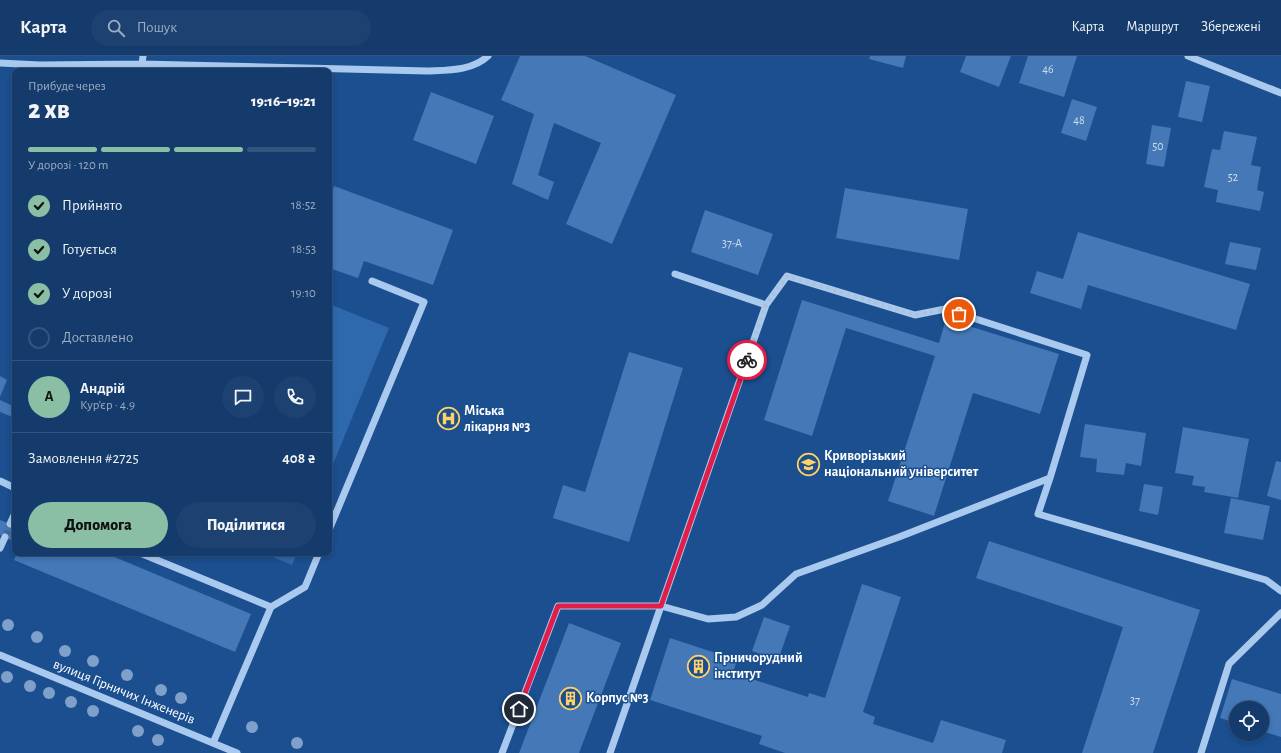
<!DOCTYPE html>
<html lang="uk">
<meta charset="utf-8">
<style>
body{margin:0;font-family:"Alegreya Sans",sans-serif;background:#1d4271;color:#f1f3f6;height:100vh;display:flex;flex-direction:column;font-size:15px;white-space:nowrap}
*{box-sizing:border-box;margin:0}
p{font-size:13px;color:#9dadc1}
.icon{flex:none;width:22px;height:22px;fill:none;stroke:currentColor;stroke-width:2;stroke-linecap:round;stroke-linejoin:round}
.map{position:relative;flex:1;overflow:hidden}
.details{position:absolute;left:12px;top:12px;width:320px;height:488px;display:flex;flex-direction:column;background:#143b6b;border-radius:8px;box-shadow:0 2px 6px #0003,0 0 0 1px #33557e}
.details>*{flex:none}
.tools{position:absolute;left:1229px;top:645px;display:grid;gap:8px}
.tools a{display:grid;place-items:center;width:40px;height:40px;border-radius:50%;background:#143b6b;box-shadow:0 2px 6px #0003,0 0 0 1px #33557e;font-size:20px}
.pin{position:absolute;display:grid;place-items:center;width:34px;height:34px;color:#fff;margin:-17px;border:2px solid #fff;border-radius:50%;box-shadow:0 1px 4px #0007}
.courier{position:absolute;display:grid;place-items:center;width:40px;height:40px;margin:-20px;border:3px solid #e11d48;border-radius:50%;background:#fff;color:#222;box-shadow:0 1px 5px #0007}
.headline em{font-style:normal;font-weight:800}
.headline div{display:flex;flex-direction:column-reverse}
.headline{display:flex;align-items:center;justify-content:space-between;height:68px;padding:0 16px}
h1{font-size:26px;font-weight:800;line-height:30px}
.bar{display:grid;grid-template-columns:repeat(4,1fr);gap:6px 4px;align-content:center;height:48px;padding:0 16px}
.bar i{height:5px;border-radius:3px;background:#33557e}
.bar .current{background:#8abfa5}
.bar p{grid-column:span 4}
.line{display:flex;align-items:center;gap:10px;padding:0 16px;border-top:1px solid #33557e}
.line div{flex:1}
.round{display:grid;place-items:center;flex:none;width:42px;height:42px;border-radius:21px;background:#1d4271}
ol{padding:0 16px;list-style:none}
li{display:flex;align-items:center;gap:12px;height:44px}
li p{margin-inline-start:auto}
li .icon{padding:4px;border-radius:50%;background:#8abfa5;color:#111;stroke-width:4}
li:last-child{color:#9dadc1}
li i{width:22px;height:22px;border:2px solid #33557e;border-radius:50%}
.cta{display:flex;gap:8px;margin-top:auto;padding:8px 16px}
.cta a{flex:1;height:46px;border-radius:24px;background:#8abfa5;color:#111;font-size:16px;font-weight:800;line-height:46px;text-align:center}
.cta a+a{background:#1d4271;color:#f1f3f6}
header{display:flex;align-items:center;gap:24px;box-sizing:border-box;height:56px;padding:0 20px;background:#143b6b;border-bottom:1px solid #33557e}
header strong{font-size:19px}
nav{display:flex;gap:22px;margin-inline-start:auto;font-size:14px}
.search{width:280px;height:36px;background:#1d4271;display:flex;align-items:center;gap:10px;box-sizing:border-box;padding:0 14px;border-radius:22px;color:#9dadc1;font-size:15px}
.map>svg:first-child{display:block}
.green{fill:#2e69ad}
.building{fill:#4478b7}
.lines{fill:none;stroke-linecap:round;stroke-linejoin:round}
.minor-tunnel{stroke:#3d69a0;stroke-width:7;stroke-dasharray:7 3.5;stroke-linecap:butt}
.minor{stroke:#a9c9ee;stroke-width:7}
.tree{fill:#7ea0ca}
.done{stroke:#afc1d8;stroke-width:4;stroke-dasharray:0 7.2}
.route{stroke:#e11d48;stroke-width:5}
.labels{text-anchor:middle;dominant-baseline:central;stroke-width:3;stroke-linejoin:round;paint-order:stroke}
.number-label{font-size:12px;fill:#d0dded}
.poi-label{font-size:14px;font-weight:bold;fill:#fff;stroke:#1b4f8f;text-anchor:start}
.street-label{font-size:14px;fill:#fff;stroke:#1b4f8f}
</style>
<header>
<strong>Карта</strong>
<div class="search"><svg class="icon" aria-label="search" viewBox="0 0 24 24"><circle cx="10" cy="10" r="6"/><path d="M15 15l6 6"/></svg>Пошук</div>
<nav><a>Карта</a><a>Маршрут</a><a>Збережені</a></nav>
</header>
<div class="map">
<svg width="1281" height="697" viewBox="0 0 1281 697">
<rect width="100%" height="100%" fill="#1b4f8f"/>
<path class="green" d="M329,248L389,272L329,418Z
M263,497H297L292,509Z"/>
<path class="building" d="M520,0H585L676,39L612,188L566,168L601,87L554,67L538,119L554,126L548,144L512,128L534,58L501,44Z
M870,0H906L903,12L869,3Z
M966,0H1011L999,31L960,16Z
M1028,0H1077L1064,41L1019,27Z
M1186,25L1210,30L1202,66L1178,61Z
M431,36L494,60L476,108L413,84Z
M1072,43L1097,51L1086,85L1061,77Z
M1152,69L1171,72L1164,111L1146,108Z
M1224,75L1257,81L1251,109L1261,111L1257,134L1264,136L1260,155L1216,146L1218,134L1204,131L1212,93L1220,94Z
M334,130L453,174L433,229L364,205L358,222L329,212V144Z
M845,132L968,153L959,204L836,182Z
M705,154L773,178L758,219L691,196Z
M1078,176L1250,228L1236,274L1088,229L1081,253L1030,237L1037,215L1063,223Z
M1230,186L1261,192L1256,214L1225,208Z
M802,244L939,287L946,263L1059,298L1040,358L973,337L934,460L888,445L935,300L846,272L812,380L764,364Z
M629,296L683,312L629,486L553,462L563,429L585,436Z
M0,320L7,324L0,341Z
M0,344L15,351V362L0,356Z
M1085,368L1146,377L1141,410L1126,407L1124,419L1096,416L1097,403L1080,401Z
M1183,371L1249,383L1238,442L1204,436L1205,431L1192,429L1194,420L1175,417Z
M1276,405L1281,406V444L1267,440Z
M1144,428L1163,431L1158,459L1139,455Z
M1231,442L1270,450L1263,484L1224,477Z
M0,464L15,470V486L0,479Z
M989,485L1200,554L1153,697H1082L1123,571L976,522Z
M17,497H105L251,558L235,596L14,504Z
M862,528L901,541L863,656L875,661L873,668L933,687L941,664L1006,684L1002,697H785L759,688L762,680L650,644L670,582L737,604L733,617L808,641L809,637L825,642Z
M764,561L790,570L778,604L752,595Z
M569,567L621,587L579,697H519Z
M1232,623L1281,638V681L1262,675V652H1236V667L1220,662Z"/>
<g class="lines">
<path class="minor-tunnel" d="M5,481L10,468"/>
<path class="minor" d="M1188,0L1281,37
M0,7L40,9L142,8L427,15C448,14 472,15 488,0
M142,8L143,0
M675,218L766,249
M0,425L15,432
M10,468L15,457
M329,474L424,246L372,225
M0,492L5,481
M140,497L271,551L213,687
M271,551L305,531L319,497
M0,599L237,697
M502,697L558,550H661L766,249L787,220L915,259L945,253L1087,299L1050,422
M610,697L661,550L708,563L736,561L762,549L796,518L899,481L1050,422L1038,458L1266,524L1281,535
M1201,697L1229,608L1281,557"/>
</g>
<g class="tree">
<circle cx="8" cy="569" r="6"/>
<circle cx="37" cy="581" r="6"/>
<circle cx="65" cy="595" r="6"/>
<circle cx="93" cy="605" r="6"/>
<circle cx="127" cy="619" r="6"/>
<circle cx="7" cy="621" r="6"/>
<circle cx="30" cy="630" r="6"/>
<circle cx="161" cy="634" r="6"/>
<circle cx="49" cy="637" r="6"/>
<circle cx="181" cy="642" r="6"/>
<circle cx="71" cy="646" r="6"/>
<circle cx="93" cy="655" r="6"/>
<circle cx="252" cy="671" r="6"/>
<circle cx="138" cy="675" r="6"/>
<circle cx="158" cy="684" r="6"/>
<circle cx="297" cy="687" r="6"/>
</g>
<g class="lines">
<path class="done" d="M747,304L766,248L787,220L915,259L945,253L959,258"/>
<path class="route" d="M519,653L558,550H661L747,304"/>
</g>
<defs>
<symbol id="hospital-ring" viewBox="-11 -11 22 22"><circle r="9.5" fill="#1b4f8f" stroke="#ffd166" stroke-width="1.5"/><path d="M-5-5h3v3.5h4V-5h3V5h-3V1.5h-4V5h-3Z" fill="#ffd166"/></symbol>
<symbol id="university-ring" viewBox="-11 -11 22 22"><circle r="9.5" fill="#1b4f8f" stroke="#ffd166" stroke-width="1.5"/><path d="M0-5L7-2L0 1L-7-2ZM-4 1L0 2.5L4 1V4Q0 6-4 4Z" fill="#ffd166"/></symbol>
<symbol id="building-ring" viewBox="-11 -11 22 22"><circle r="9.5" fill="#1b4f8f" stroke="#ffd166" stroke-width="1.5"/><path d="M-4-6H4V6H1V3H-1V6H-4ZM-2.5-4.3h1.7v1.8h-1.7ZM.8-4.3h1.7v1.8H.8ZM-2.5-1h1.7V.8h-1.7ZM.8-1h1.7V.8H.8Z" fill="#ffd166"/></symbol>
</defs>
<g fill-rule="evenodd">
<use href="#hospital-ring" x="436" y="350" width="25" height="25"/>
<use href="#university-ring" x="796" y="396" width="25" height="25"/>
<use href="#building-ring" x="686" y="598" width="25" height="25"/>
<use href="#building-ring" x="558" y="630" width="25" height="25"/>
</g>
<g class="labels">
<g class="number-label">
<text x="1048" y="13">46</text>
<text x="1079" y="64">48</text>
<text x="1158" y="90">50</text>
<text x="1233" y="121">52</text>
<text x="732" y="187">37-А</text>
<text x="1135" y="644">37</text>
</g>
<g class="poi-label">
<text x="464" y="355">Міська<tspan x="464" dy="16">лікарня №3</tspan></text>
<text x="824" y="400">Криворізький<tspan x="824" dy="16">національний університет</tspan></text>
<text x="714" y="602">Гірничорудний<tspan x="714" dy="16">інститут</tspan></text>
<text x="586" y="642">Корпус №3</text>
</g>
<g class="street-label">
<text transform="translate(124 636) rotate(22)">вулиця Гірничих Інженерів</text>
</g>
</g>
</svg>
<div class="tools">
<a><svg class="icon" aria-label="locate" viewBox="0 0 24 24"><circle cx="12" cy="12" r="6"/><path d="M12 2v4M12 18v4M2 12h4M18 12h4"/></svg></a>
</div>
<div class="pin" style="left:959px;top:258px;background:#ea580c"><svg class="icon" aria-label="bag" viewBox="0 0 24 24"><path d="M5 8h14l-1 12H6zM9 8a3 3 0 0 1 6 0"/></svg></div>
<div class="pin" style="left:519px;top:653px;background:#1f2937"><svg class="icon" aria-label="home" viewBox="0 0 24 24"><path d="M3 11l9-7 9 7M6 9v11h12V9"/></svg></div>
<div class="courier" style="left:747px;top:304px"><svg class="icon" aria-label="bike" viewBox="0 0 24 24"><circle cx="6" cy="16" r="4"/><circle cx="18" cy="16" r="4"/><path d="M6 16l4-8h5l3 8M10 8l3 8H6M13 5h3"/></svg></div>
<section class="details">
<div class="headline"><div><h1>2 хв</h1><p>Прибуде через</p></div><em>19:16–19:21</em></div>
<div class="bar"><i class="current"></i><i class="current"></i><i class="current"></i><i></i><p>У дорозі · 120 m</p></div>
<ol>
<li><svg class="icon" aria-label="check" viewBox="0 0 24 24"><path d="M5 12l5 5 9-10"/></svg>Прийнято<p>18:52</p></li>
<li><svg class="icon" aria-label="check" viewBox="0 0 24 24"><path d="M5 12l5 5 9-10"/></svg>Готується<p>18:53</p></li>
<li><svg class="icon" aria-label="check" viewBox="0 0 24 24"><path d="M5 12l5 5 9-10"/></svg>У дорозі<p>19:10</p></li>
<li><i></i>Доставлено</li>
</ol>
<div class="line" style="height:72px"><b class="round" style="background:#8abfa5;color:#111">А</b><div><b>Андрій</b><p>Кур’єр · 4.9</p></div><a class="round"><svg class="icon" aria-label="chat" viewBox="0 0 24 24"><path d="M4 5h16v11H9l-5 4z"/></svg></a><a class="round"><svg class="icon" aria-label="phone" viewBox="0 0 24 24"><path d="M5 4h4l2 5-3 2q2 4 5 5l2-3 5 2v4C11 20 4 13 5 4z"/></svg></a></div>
<div class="line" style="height:52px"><div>Замовлення #2725</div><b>408 ₴</b></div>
<div class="cta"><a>Допомога</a><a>Поділитися</a></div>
</section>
</div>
